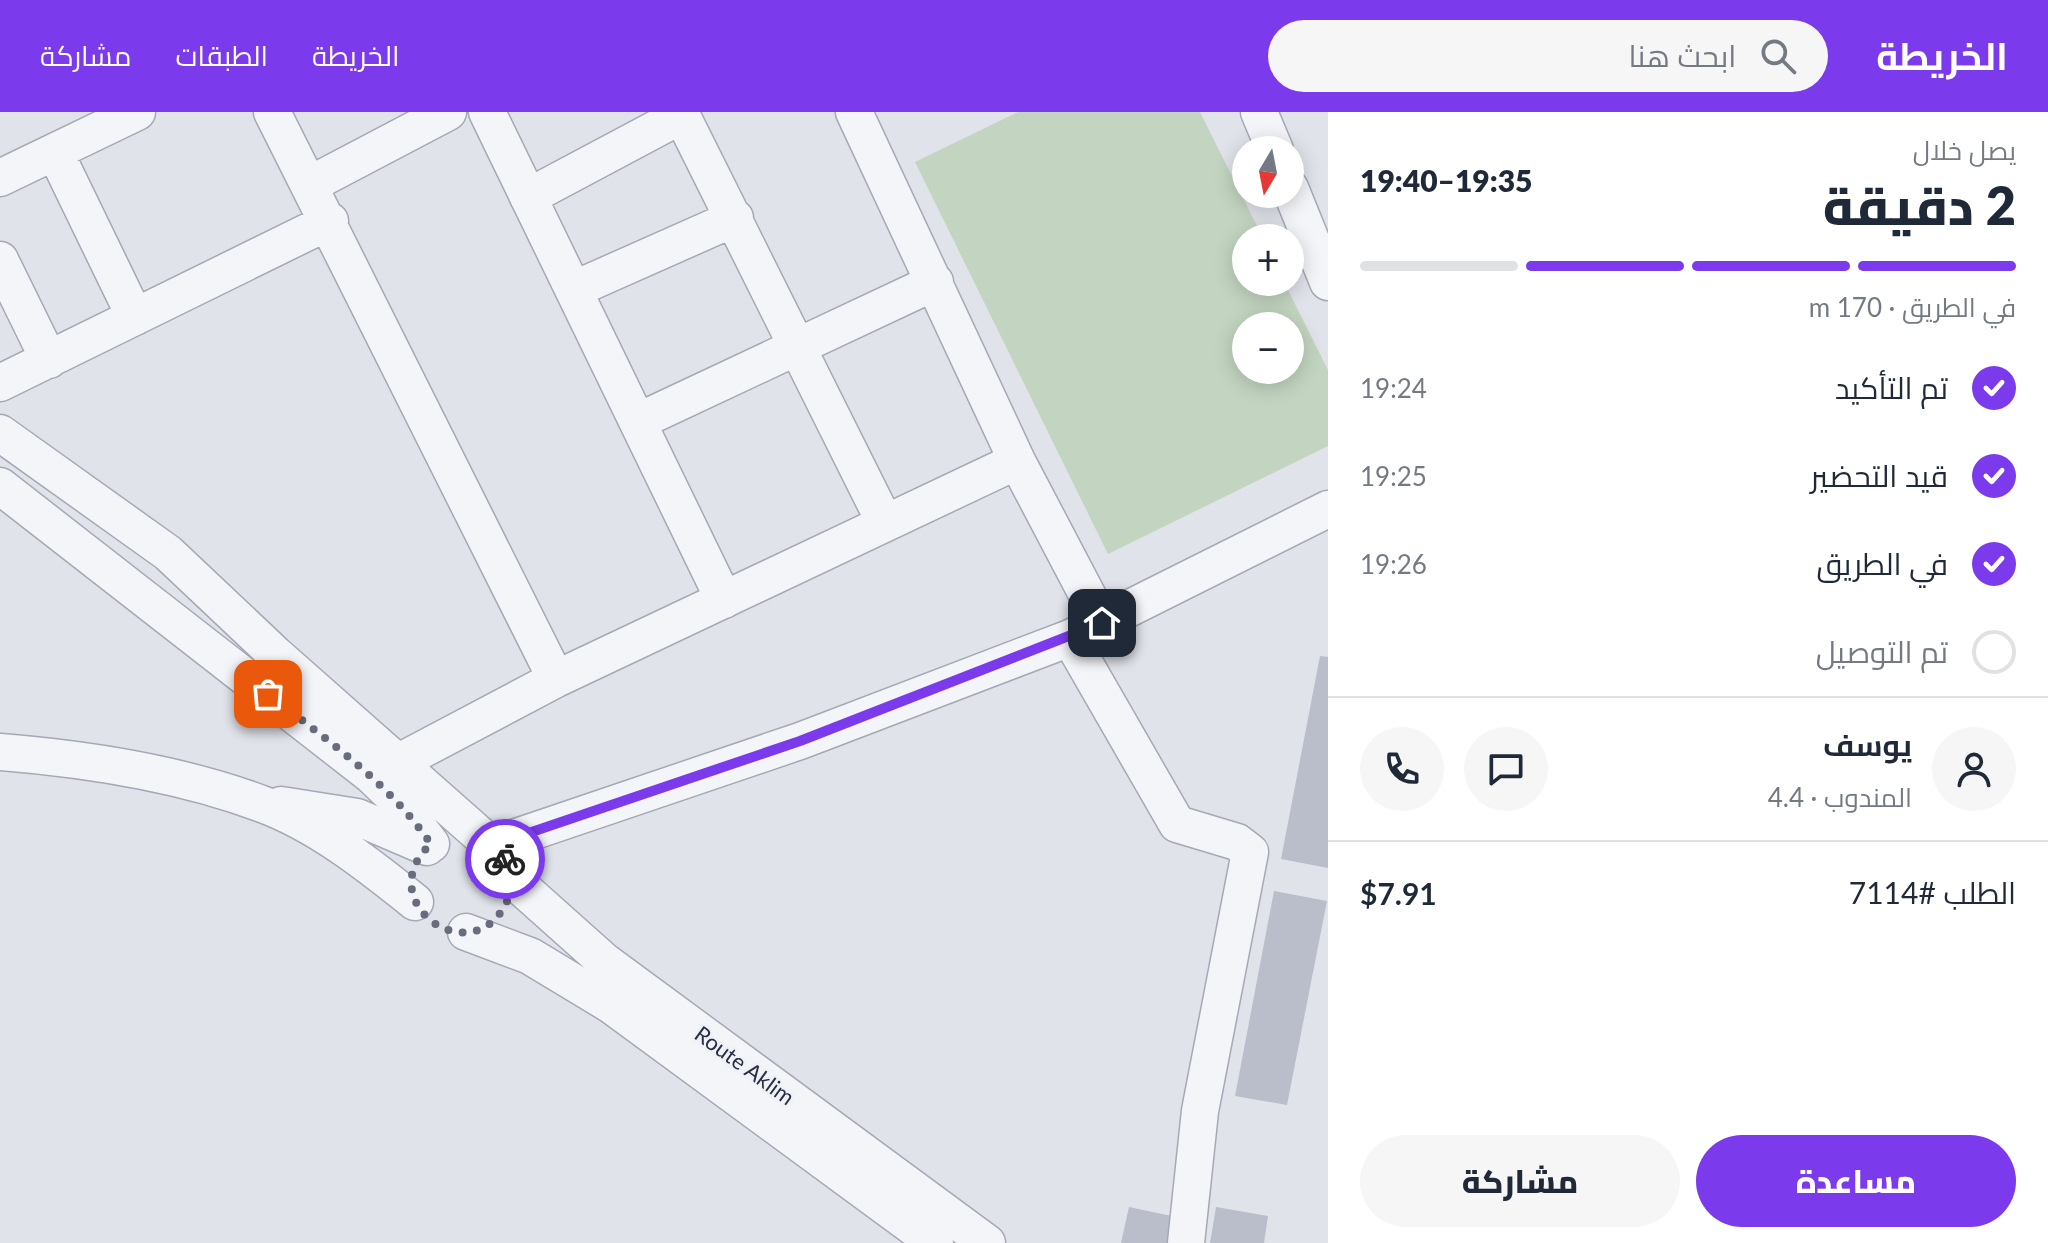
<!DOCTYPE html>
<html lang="ar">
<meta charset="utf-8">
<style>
body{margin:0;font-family:Lato,Cairo,sans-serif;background:#f6f6f7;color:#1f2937;direction:rtl;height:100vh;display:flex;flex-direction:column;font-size:30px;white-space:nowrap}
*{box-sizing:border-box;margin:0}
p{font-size:26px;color:#747a83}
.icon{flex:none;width:44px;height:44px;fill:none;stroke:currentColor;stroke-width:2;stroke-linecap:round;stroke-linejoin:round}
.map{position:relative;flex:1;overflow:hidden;direction:ltr}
.details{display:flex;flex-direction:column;background:#fff;width:720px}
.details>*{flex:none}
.needle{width:52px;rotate:190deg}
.fabs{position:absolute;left:1232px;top:24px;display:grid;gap:16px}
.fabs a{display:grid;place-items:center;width:72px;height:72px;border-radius:50%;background:#fff;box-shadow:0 4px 20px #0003;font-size:40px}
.pin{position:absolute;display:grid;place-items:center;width:68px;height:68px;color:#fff;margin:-34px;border-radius:16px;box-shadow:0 4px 12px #0006}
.courier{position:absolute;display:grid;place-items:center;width:80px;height:80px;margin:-40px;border:6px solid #7c3aed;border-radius:50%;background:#fff;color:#222;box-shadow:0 2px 10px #0007}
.headline em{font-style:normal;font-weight:800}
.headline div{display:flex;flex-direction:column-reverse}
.headline{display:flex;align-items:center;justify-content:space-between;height:136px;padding:0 32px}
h1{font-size:52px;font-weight:800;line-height:60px}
.bar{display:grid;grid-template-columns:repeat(4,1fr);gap:12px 8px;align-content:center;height:96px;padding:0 32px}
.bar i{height:10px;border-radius:6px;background:#e0e1e3}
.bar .on{background:#7c3aed}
.bar p{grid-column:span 4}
.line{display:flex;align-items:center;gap:20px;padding:0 32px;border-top:2px solid #e0e1e3}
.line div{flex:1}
.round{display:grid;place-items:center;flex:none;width:84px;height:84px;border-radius:42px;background:#f6f6f7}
ol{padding:0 32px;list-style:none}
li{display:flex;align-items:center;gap:24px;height:88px}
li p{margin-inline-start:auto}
li .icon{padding:8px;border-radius:50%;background:#7c3aed;color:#fff;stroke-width:4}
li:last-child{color:#747a83}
li i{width:44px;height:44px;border:4px solid #e0e1e3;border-radius:50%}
.primary-button{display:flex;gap:16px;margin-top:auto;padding:16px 32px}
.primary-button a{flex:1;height:92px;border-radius:48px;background:#7c3aed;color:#fff;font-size:32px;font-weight:800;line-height:92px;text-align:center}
.primary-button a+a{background:#f6f6f7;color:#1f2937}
header{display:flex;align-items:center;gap:48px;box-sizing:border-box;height:112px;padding:0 40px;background:#7c3aed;color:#fff}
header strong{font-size:38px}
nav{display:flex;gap:44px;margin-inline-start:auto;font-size:28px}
.search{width:560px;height:72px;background:#f6f6f7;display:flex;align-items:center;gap:20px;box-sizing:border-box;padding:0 28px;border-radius:44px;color:#747a83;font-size:30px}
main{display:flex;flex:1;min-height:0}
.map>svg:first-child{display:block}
.green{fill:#c3d5c1;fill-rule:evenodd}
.building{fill:#babeca}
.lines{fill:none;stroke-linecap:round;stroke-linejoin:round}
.minor-casing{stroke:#a5a9b5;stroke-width:39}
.minor{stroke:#f4f5f8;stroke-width:36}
.done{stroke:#686d7d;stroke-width:8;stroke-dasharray:0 14.4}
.route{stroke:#7c3aed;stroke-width:10}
.labels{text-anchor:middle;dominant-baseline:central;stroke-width:6;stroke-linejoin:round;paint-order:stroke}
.street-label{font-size:22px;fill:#282e43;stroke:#f0f2f7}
</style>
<header>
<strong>الخريطة</strong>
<div class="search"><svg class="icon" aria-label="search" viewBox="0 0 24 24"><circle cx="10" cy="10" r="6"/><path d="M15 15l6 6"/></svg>ابحث هنا</div>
<nav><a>الخريطة</a><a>الطبقات</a><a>مشاركة</a></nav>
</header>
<main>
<section class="details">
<div class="headline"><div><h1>2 دقيقة</h1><p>يصل خلال</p></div><em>19:35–19:40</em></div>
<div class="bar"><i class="on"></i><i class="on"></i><i class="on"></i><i></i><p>في الطريق · 170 m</p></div>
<ol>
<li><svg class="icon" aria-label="check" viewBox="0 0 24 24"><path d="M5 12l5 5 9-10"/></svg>تم التأكيد<p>19:24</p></li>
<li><svg class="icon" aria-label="check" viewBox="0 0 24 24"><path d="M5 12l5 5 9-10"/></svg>قيد التحضير<p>19:25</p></li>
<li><svg class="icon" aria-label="check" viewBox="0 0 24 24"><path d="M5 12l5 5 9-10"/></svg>في الطريق<p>19:26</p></li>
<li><i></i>تم التوصيل</li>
</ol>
<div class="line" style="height:144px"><a class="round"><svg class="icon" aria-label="person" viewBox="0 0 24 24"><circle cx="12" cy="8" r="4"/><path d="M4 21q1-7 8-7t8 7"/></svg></a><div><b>يوسف</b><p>المندوب · 4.4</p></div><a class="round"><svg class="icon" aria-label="chat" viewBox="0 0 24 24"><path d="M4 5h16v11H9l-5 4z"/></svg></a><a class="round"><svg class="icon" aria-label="phone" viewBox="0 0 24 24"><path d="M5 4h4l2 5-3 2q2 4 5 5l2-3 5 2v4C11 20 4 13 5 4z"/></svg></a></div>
<div class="line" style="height:104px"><div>الطلب #7114</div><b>$7.91</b></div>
<div class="primary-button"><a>مساعدة</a><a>مشاركة</a></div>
</section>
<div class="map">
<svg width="1328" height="1131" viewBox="0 0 1328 1131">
<rect width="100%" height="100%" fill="#e0e3ea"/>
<path class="green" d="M1018,0H1200L1263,126H1246V170H1284L1328,258V334L1108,442L915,50ZM1246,214H1290V258H1246Z"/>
<path class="building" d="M1320,544L1328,545V756L1281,747Z
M1274,779L1327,789L1287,993L1235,984Z
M1129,1095L1181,1106L1176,1131H1121Z
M1216,1095L1268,1104L1264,1131H1210Z"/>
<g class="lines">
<defs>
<path id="minor" d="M272,0L556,567
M487,0L724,488
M680,0L885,411
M854,0L1017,349L1102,511
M1259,0L1275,38
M55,40L135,205
M0,66L137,0
M311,72L448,0
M1290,76L1328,170
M528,85L682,3
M0,148L49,248
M575,177L735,106
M0,271L330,109
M639,309L935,170
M0,321L168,441L275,542L482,725
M0,374L371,663L398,689L431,732
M1070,526L1177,712L1237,730L1250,740L1200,999L1186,1131
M0,640C88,647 179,661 262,692C317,712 369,753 415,790
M399,650L556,567L1017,349
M281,693L357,705L427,735
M493,733L800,629L1070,526L1328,397
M511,766L604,849L987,1131
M466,820L530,844L611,893L935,1131"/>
</defs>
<use href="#minor" class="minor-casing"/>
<use href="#minor" class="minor"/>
</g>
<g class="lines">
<path class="done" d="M268,582C327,628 388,670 431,732C370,787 467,860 504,795C513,780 513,763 505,747"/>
<path class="route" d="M505,747L493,733L800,629L1102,511"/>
</g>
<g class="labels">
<g class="street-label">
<text transform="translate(745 953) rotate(36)">Route Aklim</text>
</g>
</g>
</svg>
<div class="fabs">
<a><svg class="needle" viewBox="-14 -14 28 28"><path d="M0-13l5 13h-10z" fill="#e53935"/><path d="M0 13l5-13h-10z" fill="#747a83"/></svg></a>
<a>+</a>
<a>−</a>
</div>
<div class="pin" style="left:268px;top:582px;background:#ea580c"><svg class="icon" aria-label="bag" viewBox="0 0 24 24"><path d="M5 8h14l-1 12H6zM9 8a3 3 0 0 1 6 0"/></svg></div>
<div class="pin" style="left:1102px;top:511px;background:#1f2937"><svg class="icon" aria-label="home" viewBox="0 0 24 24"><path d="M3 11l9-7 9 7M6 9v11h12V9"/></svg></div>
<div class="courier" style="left:505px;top:747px"><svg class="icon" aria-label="bike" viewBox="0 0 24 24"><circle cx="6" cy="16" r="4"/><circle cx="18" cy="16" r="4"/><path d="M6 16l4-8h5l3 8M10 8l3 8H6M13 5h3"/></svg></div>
</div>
</main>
